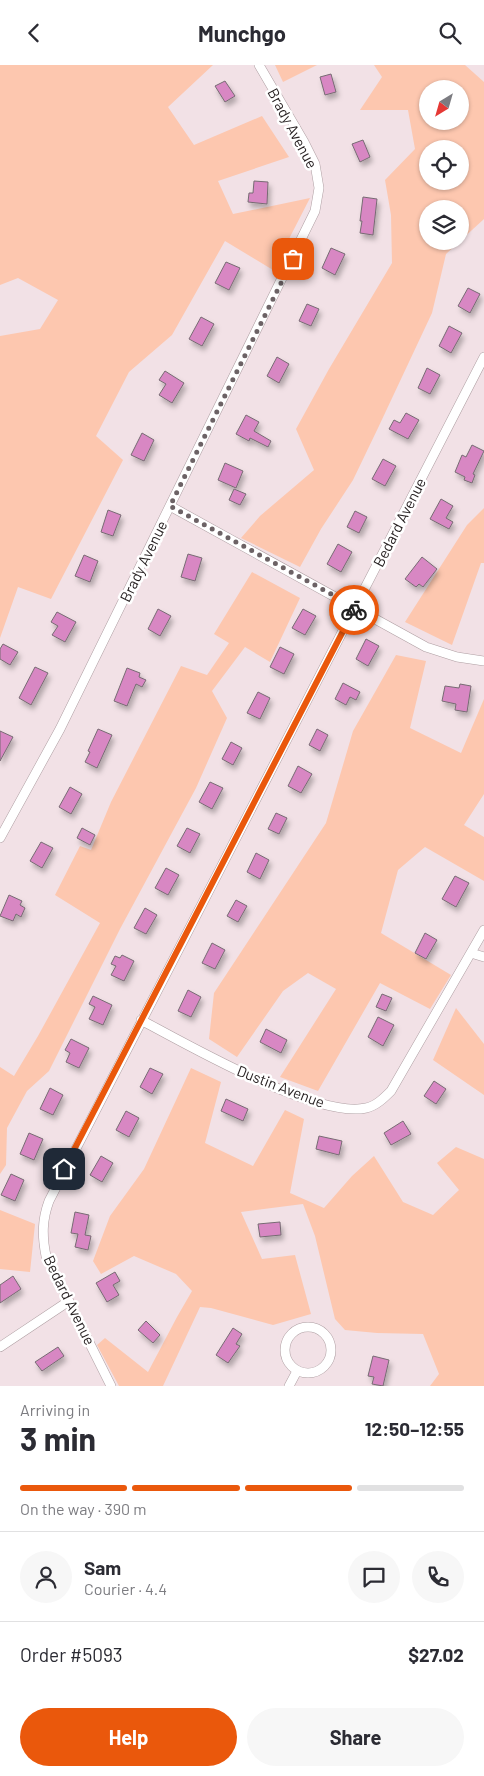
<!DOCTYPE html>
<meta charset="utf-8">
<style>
body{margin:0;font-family:Barlow,sans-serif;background:#f7f7f7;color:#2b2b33;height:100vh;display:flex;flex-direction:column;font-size:19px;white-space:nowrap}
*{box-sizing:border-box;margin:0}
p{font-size:16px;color:#7c7c81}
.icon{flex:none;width:28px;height:28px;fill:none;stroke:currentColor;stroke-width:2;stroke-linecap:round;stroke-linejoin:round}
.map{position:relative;height:1321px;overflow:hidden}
.drawer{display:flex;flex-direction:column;background:#fff;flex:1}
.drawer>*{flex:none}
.needle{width:32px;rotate:217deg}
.controls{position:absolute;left:419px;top:15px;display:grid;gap:10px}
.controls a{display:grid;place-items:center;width:50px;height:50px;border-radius:50%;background:#fff;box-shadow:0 1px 4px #0004;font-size:25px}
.pin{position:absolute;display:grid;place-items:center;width:42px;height:42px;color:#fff;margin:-21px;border-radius:10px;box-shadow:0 2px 8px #0006}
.courier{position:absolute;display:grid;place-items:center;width:50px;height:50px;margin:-25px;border:4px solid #ea580c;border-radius:50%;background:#fff;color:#222;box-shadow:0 1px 6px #0007}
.head em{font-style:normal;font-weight:700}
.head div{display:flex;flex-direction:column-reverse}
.head{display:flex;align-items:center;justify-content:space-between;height:85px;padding:0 20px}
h1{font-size:32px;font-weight:700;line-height:38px}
.bar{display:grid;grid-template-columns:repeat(4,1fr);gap:8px 5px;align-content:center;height:60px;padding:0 20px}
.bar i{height:6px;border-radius:4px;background:#e1e1e2}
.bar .on{background:#ea580c}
.bar p{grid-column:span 4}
.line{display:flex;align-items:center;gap:12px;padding:0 20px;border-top:1px solid #e1e1e2}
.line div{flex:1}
.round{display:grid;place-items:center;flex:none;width:52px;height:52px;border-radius:26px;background:#f7f7f7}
.button{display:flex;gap:10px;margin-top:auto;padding:10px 20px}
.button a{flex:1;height:58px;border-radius:30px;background:#ea580c;color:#fff;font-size:20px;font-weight:700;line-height:58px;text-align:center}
.button a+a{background:#f7f7f7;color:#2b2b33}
header{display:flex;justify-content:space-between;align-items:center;height:65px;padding:0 20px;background:#fff;font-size:22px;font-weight:700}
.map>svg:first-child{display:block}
.green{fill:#fdc7af;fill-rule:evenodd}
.building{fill:#d887c3;stroke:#776b73;filter:url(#shadow)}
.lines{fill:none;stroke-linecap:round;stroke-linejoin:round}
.minor-casing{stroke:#ae9ea2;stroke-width:10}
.minor{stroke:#fff;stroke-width:9}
.done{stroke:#6c6265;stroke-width:5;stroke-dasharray:0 9}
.route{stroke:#ea580c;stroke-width:6}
.labels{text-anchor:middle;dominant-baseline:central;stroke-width:5;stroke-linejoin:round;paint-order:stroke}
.street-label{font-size:15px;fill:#241e1f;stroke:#fff}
</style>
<header><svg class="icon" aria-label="back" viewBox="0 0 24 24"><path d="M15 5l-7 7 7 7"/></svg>Munchgo<svg class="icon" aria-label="search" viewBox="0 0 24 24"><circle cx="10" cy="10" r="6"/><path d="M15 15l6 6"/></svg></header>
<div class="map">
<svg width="484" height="1321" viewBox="0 0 484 1321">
<defs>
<filter id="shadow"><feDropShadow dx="2.5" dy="4.5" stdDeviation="2.5" flood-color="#0004"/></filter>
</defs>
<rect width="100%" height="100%" fill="#f2e1e6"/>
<path class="green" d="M0,0H213L168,42L194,80L262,51L289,92L218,116L233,149L310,133L273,205L225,176L172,270L129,307L96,371L123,395L51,534L18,522L0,573V271L40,264L58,235L18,213L0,220Z
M275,0H317L283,17Z
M374,0H465L484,17V154L460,176V144H428V176H460L446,189L432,248L378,363L353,415L321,464L300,502L241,473L260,451L314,405L296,364L329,304L392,198L391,150L385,115L415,84L408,45H360L382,12ZM428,24H460V56H428ZM428,84H460V116H428Z
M484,443V498H481L452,580L405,557L467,460Z
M252,507L300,533L270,597L245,582L212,626L227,653L196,723L120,864L49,1006L27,1026L7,1063L6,1100L0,1109V1002L14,1011L38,971L100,858L55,830L80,781L91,785L111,737L181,601L207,610L229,578L214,569Z
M396,590L426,596L410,663L461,688L484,634V729L464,760L484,772V816L425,782L398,805L381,868L451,910L430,944L380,918L318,1026L280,1012L336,924L308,908L283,926L237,992L209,974L214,928L326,758L353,666Z
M456,943L484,979V1030L433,995Z
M191,1003L221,1017L205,1078L253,1101L285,1045L304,1054L290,1128L324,1143L352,1111L374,1091L403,1137L433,1150L459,1125L437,1098L456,1082L484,1094V1321H430L439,1309L423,1269L377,1268L345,1265L335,1254L315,1171L303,1139L241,1147L262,1194L295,1190L311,1249L273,1260L211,1243L200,1242L163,1321H119L97,1280L105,1273L148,1307L177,1252L192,1226L176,1209L134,1191L101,1209L93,1196L110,1151L144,1104Z
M0,1145L35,1159L30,1207L0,1204Z"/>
<path class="building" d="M331,9L336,27L325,30L320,12Z
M225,16L235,31L225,37L215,21Z
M363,75L370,92L360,97L352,79Z
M254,116L268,117L267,139L248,137L249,128H253Z
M363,132L377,134L373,170L360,168L362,156H360Z
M331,183L345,189L335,210L322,203Z
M226,197L240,203L229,225L215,218Z
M468,223L480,229L470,248L458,241Z
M307,239L319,244L311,261L299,256Z
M201,252L214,259L202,281L189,274Z
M449,261L462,268L451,288L439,281Z
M277,292L289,299L279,318L267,311Z
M427,303L440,310L430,329L418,323Z
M165,306L184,318L172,338L159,330L166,319L159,315Z
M406,348L419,355L408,374L389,364L394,355L400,358Z
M246,350L259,357L254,366L271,376L268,382L250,373L249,376L236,369Z
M142,368L154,375L144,396L131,390Z
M472,380L484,386L473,409L475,410L472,418L464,415L465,412L455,407L462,390L466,392Z
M383,394L396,401L385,421L372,414Z
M225,398L243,406L236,423L218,415Z
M234,424L246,429L240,440L229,435Z
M441,434L453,441L446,453L453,457L449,464L430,454Z
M108,445L121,450L113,471L101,467Z
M355,446L367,452L359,468L347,462Z
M338,479L352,487L341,507L327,499Z
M188,489L202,493L195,516L181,512Z
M84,490L98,496L90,517L75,511Z
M422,492L437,504L423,522L419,519L416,522L405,514Z
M158,544L171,551L160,571L148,564Z
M303,544L316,551L305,570L292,563Z
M57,547L76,557L65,577L52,570L58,561L51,557Z
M366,574L379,581L368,601L356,594Z
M3,579L18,587L10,600L0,594V584Z
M280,582L294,589L284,609L270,602Z
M35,602L48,608L31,640L19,633Z
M127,603L140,608L139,612L146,615L142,622L136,619L127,641L114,636Z
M343,618L360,627L356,635L350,632L346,640L335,634Z
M460,619L471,621L467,647L455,645L456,639L442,636L445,621L459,623Z
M258,627L270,633L260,654L247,648Z
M98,664L112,670L97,703L85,697L90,687L88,686Z
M317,664L328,670L320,686L309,680Z
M0,666L13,672L0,696Z
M231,677L242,683L233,700L222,694Z
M298,701L312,709L301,728L288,721Z
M210,717L223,723L212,744L199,737Z
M70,722L82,729L71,749L59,742Z
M276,748L287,753L279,769L268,764Z
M82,763L95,770L90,780L77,773Z
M187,763L200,769L190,788L177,781Z
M41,777L53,783L42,803L30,796Z
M256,788L269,795L260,814L247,807Z
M166,803L179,810L168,830L155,823Z
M455,811L469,818L456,842L442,834Z
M9,830L22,836L20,840L25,843L21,852L16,849L13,856L0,851Z
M236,835L247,841L238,857L227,851Z
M145,843L157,850L146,869L134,863Z
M425,868L437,875L426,894L415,888Z
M212,878L225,885L215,904L202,898Z
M122,890L134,896L124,916L111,910L116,901L111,899L115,891L120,893Z
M188,925L201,932L191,952L178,946Z
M382,929L392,933L386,946L376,942Z
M93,931L112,940L103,960L89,954L95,942L89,939Z
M378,952L394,960L383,981L368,972Z
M266,964L287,975L281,988L260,977Z
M71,974L89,983L79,1003L66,997L70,988L65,985Z
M150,1003L163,1009L152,1029L140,1022Z
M434,1016L446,1024L436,1039L424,1031Z
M50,1023L63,1030L53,1050L40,1044Z
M226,1034L248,1044L243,1056L221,1046Z
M126,1046L139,1053L129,1072L116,1065Z
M403,1056L411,1069L391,1080L384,1068Z
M29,1068L43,1074L34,1095L20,1089Z
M319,1071L342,1076L339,1090L316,1084Z
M101,1091L113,1098L102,1117L90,1110Z
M11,1109L24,1115L15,1136L1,1130Z
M75,1147L89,1150L85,1170L91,1171L88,1185L75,1182L78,1169L71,1168Z
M280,1157L281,1170L260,1172L258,1159Z
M115,1207L120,1216L113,1220L119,1230L107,1237L96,1218Z
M13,1211L21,1224L0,1238V1220Z
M146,1256L160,1270L153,1278L138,1265Z
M233,1263L242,1269L236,1279L240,1281L228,1298L216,1290Z
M58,1282L64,1291L42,1306L35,1297Z
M373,1291L389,1295L383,1321L372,1319L374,1312L368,1311Z"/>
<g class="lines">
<defs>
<path id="minor" d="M170,441L426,582L457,592L484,596
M0,773L60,664L315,146L319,123L315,99L304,77L259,0
M471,888L484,892
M141,955C188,980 317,1054 366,1043C376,1041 384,1033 391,1026L484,865
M285 1285a23 23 0 1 1 46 0a23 23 0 1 1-46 0Z
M0,1282L69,1236
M111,1321L46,1191C42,1171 42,1155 49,1136L484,292
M289,1321L297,1306"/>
</defs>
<use href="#minor" class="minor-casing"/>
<use href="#minor" class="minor"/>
</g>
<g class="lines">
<path class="done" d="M293,194L170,441L355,542L354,545"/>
<path class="route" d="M64,1104L354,545"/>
</g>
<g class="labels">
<g class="street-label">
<text transform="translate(293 63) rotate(62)">Brady Avenue</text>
<text transform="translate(399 457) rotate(-63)">Bedard Avenue</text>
<text transform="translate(143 496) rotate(-64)">Brady Avenue</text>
<text transform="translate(281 1021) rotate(21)">Dustin Avenue</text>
<text transform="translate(70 1235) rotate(64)">Bedard Avenue</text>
</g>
</g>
</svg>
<div class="controls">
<a><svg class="needle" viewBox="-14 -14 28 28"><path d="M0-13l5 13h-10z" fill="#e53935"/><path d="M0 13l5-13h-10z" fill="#7c7c81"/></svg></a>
<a><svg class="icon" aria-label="locate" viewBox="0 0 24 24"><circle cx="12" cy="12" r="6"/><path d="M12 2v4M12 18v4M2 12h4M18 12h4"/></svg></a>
<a><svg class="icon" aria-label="layers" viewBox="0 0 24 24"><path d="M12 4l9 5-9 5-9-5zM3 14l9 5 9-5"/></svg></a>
</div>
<div class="pin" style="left:293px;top:194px;background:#ea580c"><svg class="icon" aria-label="bag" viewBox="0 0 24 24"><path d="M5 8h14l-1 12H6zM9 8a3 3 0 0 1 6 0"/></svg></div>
<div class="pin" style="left:64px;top:1104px;background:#1f2937"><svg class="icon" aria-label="home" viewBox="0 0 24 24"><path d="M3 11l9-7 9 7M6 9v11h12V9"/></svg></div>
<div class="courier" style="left:354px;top:545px"><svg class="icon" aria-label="bike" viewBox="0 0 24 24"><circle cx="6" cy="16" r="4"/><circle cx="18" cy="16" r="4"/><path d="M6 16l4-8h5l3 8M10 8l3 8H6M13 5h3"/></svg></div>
</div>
<section class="drawer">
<div class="head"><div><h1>3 min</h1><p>Arriving in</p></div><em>12:50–12:55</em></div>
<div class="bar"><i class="on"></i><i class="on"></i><i class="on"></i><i></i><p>On the way · 390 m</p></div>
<div class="line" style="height:90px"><a class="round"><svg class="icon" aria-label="person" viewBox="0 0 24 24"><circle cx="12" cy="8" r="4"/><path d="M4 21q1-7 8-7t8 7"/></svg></a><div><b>Sam</b><p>Courier · 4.4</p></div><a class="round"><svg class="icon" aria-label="chat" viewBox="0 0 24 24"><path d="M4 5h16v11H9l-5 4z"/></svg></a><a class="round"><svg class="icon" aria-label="phone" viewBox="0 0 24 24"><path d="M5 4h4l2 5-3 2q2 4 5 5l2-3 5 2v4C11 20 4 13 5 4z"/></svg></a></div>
<div class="line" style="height:65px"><div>Order #5093</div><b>$27.02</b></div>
<div class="button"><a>Help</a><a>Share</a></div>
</section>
